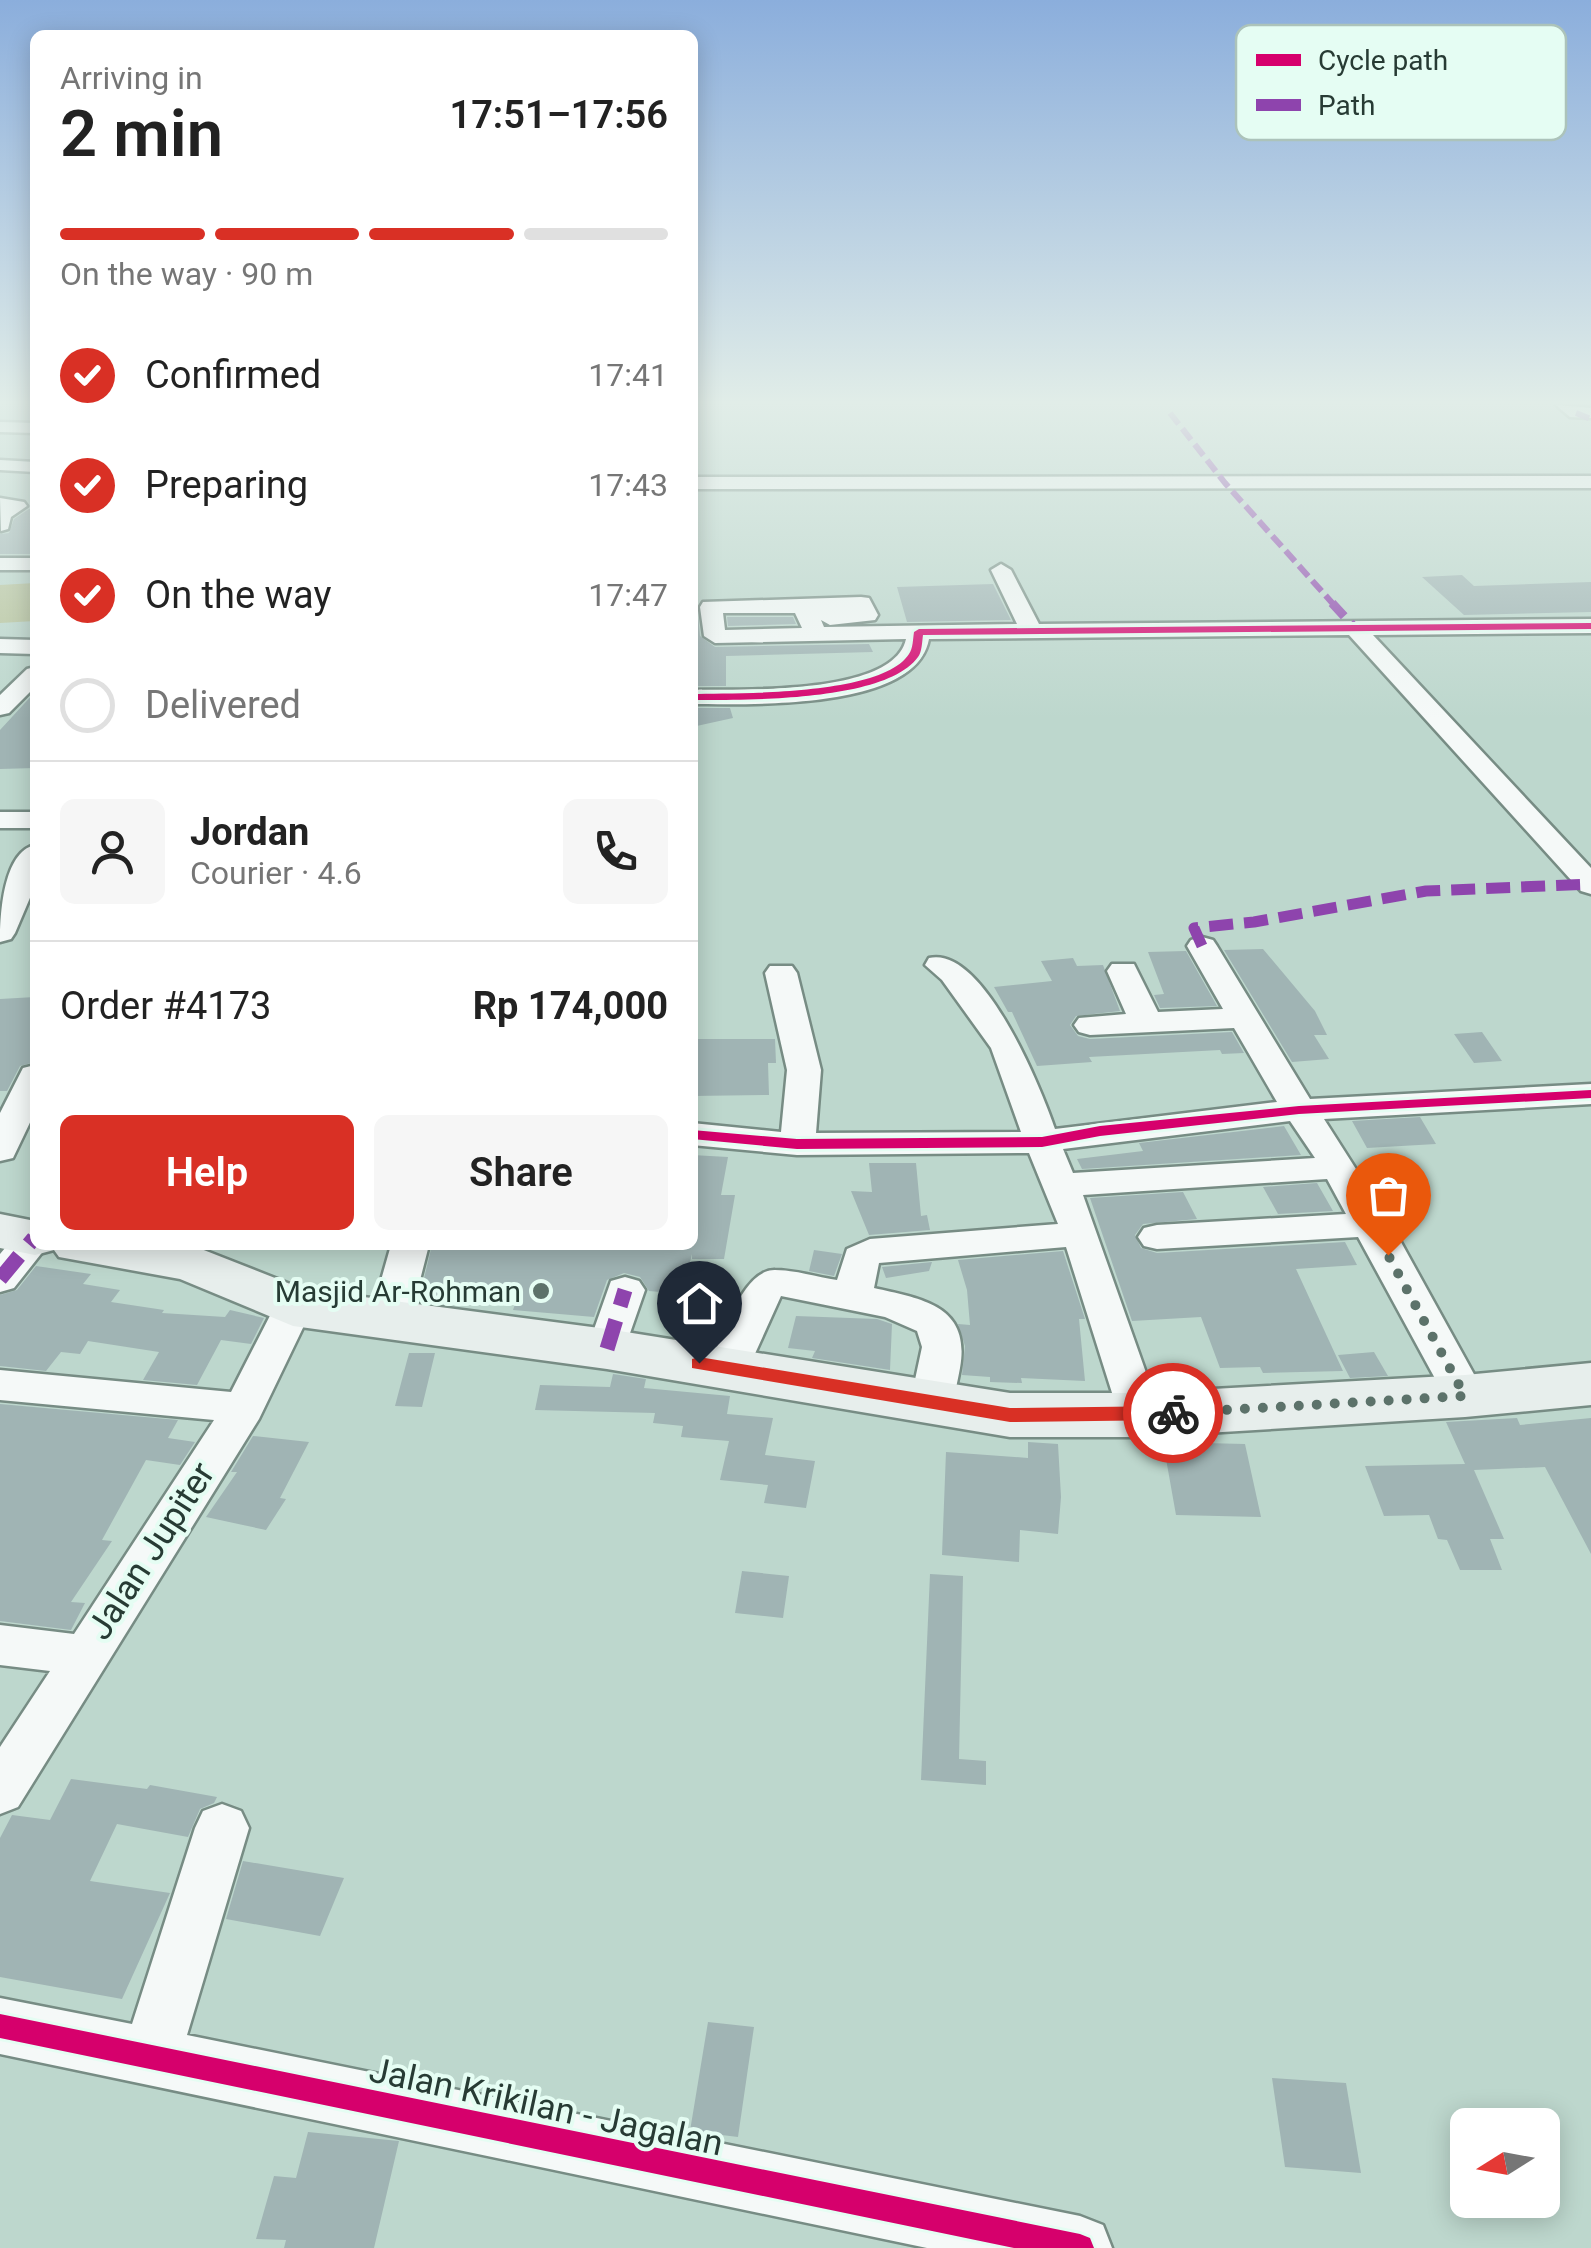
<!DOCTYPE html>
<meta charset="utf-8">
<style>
body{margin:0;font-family:Roboto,sans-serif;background:#f6f6f6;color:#222;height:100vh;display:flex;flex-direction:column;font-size:38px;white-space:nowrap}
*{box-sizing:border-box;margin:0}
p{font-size:32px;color:#767676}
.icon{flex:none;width:55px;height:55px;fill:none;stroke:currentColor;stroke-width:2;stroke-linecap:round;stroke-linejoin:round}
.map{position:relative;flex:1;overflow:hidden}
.panel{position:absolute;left:30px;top:30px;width:668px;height:1220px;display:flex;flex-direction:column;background:#fff;border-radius:15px;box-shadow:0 5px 25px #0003}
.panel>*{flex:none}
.needle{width:65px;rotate:259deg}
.controls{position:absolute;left:1450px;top:2108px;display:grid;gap:20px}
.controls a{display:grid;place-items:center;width:110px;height:110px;border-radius:15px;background:#fff;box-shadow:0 5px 25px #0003;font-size:50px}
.pin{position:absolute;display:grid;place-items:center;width:85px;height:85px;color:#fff;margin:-102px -42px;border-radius:50% 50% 50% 0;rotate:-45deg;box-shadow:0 0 10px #0007}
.pin .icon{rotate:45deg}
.courier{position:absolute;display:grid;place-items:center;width:100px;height:100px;margin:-50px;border:8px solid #d93025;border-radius:50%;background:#fff;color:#222;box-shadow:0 2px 12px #0007}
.headline em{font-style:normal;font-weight:600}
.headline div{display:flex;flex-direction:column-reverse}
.headline{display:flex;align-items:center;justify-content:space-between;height:170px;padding:0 30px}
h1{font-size:65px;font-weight:600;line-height:75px}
.bar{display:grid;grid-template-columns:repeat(4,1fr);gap:15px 10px;align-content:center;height:120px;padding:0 30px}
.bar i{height:12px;border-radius:8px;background:#e0e0e0}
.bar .selected{background:#d93025}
.bar p{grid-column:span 4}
.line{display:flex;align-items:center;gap:25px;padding:0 30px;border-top:2px solid #e0e0e0}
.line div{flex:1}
.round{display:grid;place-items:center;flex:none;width:105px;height:105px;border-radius:15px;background:#f6f6f6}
ol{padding:0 30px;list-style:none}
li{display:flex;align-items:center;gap:30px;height:110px}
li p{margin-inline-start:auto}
li .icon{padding:10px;border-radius:50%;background:#d93025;color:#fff;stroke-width:4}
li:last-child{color:#767676}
li i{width:55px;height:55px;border:5px solid #e0e0e0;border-radius:50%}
.action{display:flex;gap:20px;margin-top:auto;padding:20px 30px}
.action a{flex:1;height:115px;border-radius:15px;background:#d93025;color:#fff;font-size:40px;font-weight:600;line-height:115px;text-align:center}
.action a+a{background:#f6f6f6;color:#222}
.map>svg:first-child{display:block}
.green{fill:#b8c49d}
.building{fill:#a0b4b4}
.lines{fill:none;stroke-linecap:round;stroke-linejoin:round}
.street-casing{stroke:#778c84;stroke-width:5}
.secondary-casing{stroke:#778c84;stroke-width:5}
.street{fill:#f5f9f8;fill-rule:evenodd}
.secondary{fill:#e7eeec;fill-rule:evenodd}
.quiet-far3{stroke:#8e44ad;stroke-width:6;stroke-dasharray:14 6;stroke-linecap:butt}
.quiet-far2{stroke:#8e44ad;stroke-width:9;stroke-dasharray:18 9;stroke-linecap:butt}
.quiet-far1{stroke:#8e44ad;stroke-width:11;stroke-dasharray:24 11;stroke-linecap:butt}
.quiet{stroke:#8e44ad;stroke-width:15;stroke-dasharray:30 15;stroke-linecap:butt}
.cycleway-casing{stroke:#e5fdf3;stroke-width:6}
.cycleway{fill:#d6006c;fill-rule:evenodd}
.route{fill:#d93025}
.done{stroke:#5c726a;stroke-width:10;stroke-dasharray:0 18}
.poi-dot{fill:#5c726a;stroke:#e5fdf3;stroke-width:4}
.labels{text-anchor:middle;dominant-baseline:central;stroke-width:8;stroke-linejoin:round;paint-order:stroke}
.poi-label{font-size:30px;fill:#273b34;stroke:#e5fdf3;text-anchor:end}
.near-street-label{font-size:35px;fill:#273b34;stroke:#e5fdf3}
.key{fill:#e5fdf3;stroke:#acc3ba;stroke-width:2.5}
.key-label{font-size:28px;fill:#273b34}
</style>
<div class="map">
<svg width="1591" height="2248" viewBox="0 0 1591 2248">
<rect width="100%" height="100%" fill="#bdd7cd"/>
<path class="green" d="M35,583V621L0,623V585Z"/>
<path class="building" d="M29,509H35V554H0V534L9,533L14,519Z
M1462,575L1474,586L1591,582V612L1464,615L1422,577Z
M993,584L1011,620L907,622L897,587Z
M692,604H697L700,636L715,647L869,644L873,652L726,656V686H692Z
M727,617H793L796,624L728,626Z
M35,692V768L0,769V730Z
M692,708H730L733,718L692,727Z
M1263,949L1315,1011L1327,1035H1314L1329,1059L1292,1062L1224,950Z
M1186,951L1217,1006L1160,1008L1154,995L1164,994L1148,952Z
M1073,958L1077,966L1103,965L1120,1011L1076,1016L1070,1025L1078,1036L1090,1039L1232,1032L1244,1053L1222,1054L1220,1050L1089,1057L1092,1062L1037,1066L1012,1012H1008L994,987L1052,981L1041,961Z
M35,997V1062L20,1066L7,1091H0V999Z
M1482,1032L1502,1061L1474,1063L1454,1034Z
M692,1039H775L776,1063H768L769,1095L692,1096Z
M1420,1117L1436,1144L1367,1148L1352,1121Z
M1284,1126L1301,1155L1082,1169L1077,1159L1143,1151L1139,1143Z
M692,1155L728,1157L721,1195H735L724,1259H692V1254L682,1294L649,1291L640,1277L624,1273L607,1280L594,1317L513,1310L518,1296L450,1287L447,1299H419L432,1245H692Z
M869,1163H916L921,1216L927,1215L930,1230L869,1235L851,1191L872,1192Z
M1317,1183L1333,1211L1278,1214L1263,1187Z
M1183,1192L1197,1219L1143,1224L1135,1235L1141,1248L1157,1253L1345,1242L1357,1265L1296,1269L1343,1371L1263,1373L1260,1367L1220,1368L1201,1317L1132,1321L1090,1198Z
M814,1250L842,1254L834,1276L809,1271Z
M1063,1251L1085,1319H1079L1085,1381L1021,1378L1022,1383L990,1382V1377L962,1375L965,1346L958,1324L970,1325L967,1290L958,1260Z
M932,1262L929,1271L886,1278L882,1267Z
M36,1266L91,1274L83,1284L120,1290L111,1302L164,1310L162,1313L225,1317L230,1310L264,1318L251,1344L221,1340L197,1385L143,1380L159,1352L88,1341L80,1354L61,1352L46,1371L0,1366V1295L17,1290Z
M796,1316L877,1319L892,1324L890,1370L812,1358L815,1351L788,1348Z
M1374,1352L1388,1376L1350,1378L1338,1355Z
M409,1353H435L422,1407L395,1406Z
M613,1374L646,1379L644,1388L730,1396L727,1414L773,1418L765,1455L815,1461L806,1508L764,1503L768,1485L720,1480L729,1441L681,1437L683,1426L653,1423L655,1413L535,1410L540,1385L610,1387Z
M0,1404L178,1420L168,1438L195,1442L180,1465L146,1460L102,1540L112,1541L71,1602L85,1603L71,1630L0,1621Z
M1517,1418L1520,1425L1591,1418V1554L1545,1467L1474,1470L1504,1539H1490L1502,1570H1460L1447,1540L1438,1539L1429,1515L1384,1516L1365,1466L1465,1464L1446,1422Z
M253,1436L309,1442L280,1498L286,1499L266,1530L206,1517L237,1472H231Z
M1028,1442L1058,1444L1061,1497L1058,1534L1020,1530L1019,1562L942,1555L946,1452L1028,1458Z
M1163,1442L1245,1444L1261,1517L1176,1515Z
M742,1571L789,1576L783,1618L735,1613Z
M930,1574L963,1576L959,1759L986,1761V1785L921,1780Z
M71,1779L147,1789L150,1785L217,1797L214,1803L200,1809L188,1837L117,1824L90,1881L170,1893L122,1999L0,1977V1838L12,1815L50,1820Z
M243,1861L344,1878L320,1936L226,1919Z
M708,2022L754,2027L738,2137L690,2131Z
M1272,2078L1346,2083L1361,2173L1285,2167Z
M308,2132L399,2141L374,2248H284L286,2240L256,2239L274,2176L296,2178Z"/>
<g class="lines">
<defs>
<path id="street" d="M1556,405L1591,408V418L1570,417Z
M0,422L35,423V433L0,432Z
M0,460L35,462V472L0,470Z
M1591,476V488L692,489V477Z
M0,498L24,502L27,506L11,517L8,529L1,531Z
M0,558H35V570H0Z
M1001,564L1011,570L1039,624L1591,619V633L1373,635L1591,868V894L1581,891L1349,635L929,639C916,711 750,704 692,704V690C740,689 894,696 906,639L715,643L704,636L700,607L703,602L861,597L869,598L878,615L875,620L830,625L821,620L824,627L1017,624L991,570ZM723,613H795L802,628L725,630Z
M0,639L35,640V654L0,653Z
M35,667V687L9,713L0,715V695L27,669Z
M0,812H35V828H0Z
M35,845V886L15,933L11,939L0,942C0,915 3,852 35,845Z
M1202,937L1213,940L1217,946L1310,1099L1591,1084V1104L1324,1119L1391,1224L1486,1396L1480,1406L1465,1411L1450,1406L1358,1237L1157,1249L1144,1246L1138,1237L1144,1228L1157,1225L1346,1214L1327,1179L1083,1195L1161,1415L1155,1426L1140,1430L1125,1426L1119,1415L1066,1247L879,1263L874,1288C923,1299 971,1306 960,1368C957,1384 954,1400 946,1414L931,1418L916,1414L910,1403L922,1347L917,1331L885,1317L781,1296L744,1378L729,1382L714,1378L708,1368C721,1341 742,1269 775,1270C795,1270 817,1277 837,1280L847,1249L870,1239L1058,1224L1029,1153L797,1155L692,1145V1123L781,1132L787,1070L765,973L770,966H792L797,973L821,1070L816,1133L1021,1132L991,1048L942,980L925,965L929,958C983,945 1041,1088 1055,1129L1277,1102L1234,1028L1090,1035L1079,1032L1074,1025L1079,1018L1126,1014L1107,971L1112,964H1134L1158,1012L1223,1009L1187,946L1191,940ZM1290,1121L1315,1158L1073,1173L1063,1149Z
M35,1065V1112L13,1158L0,1161V1113L23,1068Z
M35,1226V1245H48L14,1288L0,1292V1254L21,1229Z
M391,1245H429L410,1319L404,1329L390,1332L376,1329L370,1319Z
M625,1277L639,1281L645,1290L621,1359L607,1363L593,1359L587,1349L611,1281Z
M293,1294L307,1298L313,1307L259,1419L18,1807L0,1814V1747L50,1671L0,1665V1625L74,1634L214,1420L0,1400V1370L231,1392L279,1298Z
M222,1804L241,1811L249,1828L187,2035L1080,2216L1103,2225L1112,2248H927L0,2054V1998L132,2024L195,1828L203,1811Z"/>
<path id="secondary" d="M0,1214L35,1221V1245H191L303,1289L607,1329L1010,1393H1140L1465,1375L1591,1363V1405L1465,1417L1140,1437H1010L607,1369L293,1326L180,1279L59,1257L54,1250L35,1255L0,1248Z"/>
</defs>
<use href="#street" class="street-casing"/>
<use href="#secondary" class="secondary-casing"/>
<use href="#street" class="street"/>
<use href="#secondary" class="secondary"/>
<path class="quiet-far3" d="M1170,413L1225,483L1334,605
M1576,413L1591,419"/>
<path class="quiet-far2" d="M1332,603L1355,628"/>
<path class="quiet-far1" d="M1202,946L1194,928L1254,922L1426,891L1590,884"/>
<path class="quiet" d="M0,1279L34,1238
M607,1349L625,1290"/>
<defs>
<path id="cycleway" d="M1591,623V629L923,635C922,642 922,652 918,657C886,702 744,700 692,700V694C739,693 882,696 909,654C913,649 913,638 914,632L919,629Z
M1591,1090V1098L1299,1114L1100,1136L1042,1147L797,1149L692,1139V1130L797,1139L1042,1137L1100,1126L1299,1106Z
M0,2014L1080,2234L1090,2238L1094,2248H1014L0,2038Z"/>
</defs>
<use href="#cycleway" class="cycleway-casing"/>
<use href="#cycleway" class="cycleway"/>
</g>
<linearGradient id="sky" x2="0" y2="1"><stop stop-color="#8baedc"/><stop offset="0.56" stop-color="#e1ede8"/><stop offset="1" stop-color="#e1ede8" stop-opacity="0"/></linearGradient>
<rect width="1591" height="719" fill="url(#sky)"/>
<path class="route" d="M699,1357L1010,1408L1173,1406L1183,1413L1173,1420L1010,1422L692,1368V1359Z"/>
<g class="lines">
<path class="done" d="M1173,1413L1465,1396L1388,1255"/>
</g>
<circle class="poi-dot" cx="541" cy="1291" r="10"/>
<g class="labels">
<g class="poi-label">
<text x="521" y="1291">Masjid Ar-Rohman</text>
</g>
<g class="near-street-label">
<text transform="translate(151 1551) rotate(-57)">Jalan Jupiter</text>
<text transform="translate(546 2107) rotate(12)">Jalan Krikilan - Jagalan</text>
</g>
</g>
<rect x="1236" y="25" width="330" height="115" rx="15" class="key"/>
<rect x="1256" y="54" width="45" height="12" fill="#d6006c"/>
<rect x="1256" y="99" width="45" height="12" fill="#8e44ad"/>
<g class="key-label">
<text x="1318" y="70">Cycle path</text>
<text x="1318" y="115">Path</text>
</g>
</svg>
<div class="controls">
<a><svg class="needle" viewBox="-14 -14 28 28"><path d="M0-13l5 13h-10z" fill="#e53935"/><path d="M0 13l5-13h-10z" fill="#767676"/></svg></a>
</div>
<div class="pin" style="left:1388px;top:1255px;background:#ea580c"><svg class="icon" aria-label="bag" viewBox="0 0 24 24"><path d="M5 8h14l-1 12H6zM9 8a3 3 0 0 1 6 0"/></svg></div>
<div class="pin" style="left:699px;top:1363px;background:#1f2937"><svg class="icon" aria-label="home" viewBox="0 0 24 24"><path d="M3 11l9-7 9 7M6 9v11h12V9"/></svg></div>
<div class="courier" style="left:1173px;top:1413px"><svg class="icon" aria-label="bike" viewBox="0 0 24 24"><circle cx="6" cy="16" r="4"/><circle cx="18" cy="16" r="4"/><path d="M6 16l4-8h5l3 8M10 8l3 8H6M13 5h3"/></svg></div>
<section class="panel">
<div class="headline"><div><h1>2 min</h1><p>Arriving in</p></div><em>17:51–17:56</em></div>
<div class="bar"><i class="selected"></i><i class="selected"></i><i class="selected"></i><i></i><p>On the way · 90 m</p></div>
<ol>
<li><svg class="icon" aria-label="check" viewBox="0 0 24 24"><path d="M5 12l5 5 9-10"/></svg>Confirmed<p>17:41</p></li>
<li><svg class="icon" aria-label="check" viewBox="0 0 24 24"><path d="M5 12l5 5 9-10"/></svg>Preparing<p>17:43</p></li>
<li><svg class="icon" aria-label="check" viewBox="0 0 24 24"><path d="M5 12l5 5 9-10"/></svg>On the way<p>17:47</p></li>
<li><i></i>Delivered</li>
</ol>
<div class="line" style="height:180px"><a class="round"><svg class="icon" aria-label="person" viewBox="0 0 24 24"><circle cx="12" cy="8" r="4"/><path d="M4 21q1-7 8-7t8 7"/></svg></a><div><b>Jordan</b><p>Courier · 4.6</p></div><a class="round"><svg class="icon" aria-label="phone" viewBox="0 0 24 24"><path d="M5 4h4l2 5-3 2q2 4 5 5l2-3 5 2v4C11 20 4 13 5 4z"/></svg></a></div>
<div class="line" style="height:130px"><div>Order #4173</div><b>Rp 174,000</b></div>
<div class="action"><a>Help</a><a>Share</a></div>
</section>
</div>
